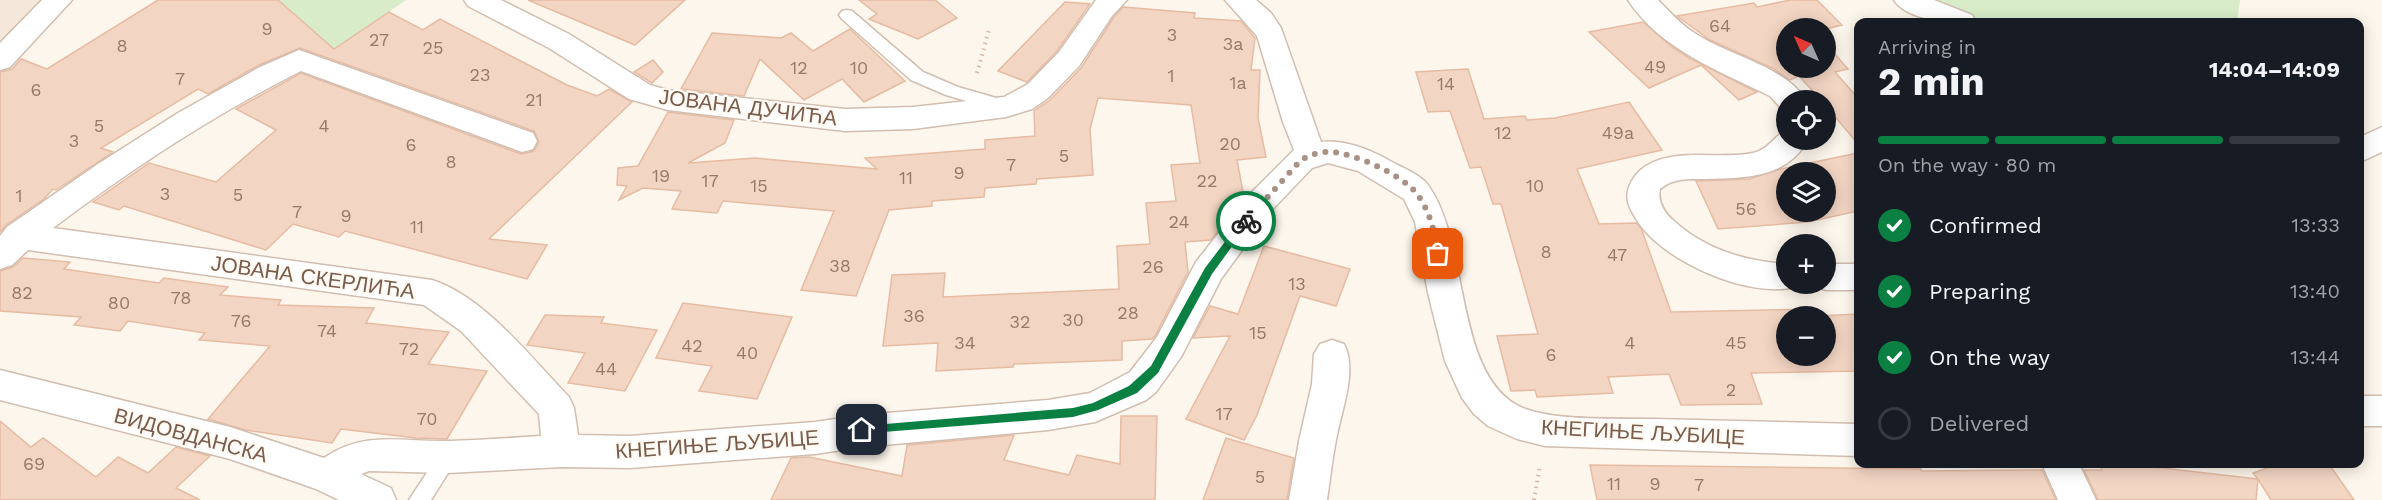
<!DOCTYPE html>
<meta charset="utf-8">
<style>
body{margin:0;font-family:"Work Sans",sans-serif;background:#242831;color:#f1f3f6;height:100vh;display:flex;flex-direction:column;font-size:22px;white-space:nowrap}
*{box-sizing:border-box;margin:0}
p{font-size:20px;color:#9ea1a6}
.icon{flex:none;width:33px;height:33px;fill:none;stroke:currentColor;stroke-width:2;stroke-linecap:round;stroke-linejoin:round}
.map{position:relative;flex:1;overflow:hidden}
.side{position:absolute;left:1854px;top:18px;width:510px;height:450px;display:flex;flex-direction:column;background:#171b24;border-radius:12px;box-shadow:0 3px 15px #0003}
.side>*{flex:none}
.needle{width:39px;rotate:315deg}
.tools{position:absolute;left:1776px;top:18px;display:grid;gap:12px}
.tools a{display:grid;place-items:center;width:60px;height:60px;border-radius:50%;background:#171b24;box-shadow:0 3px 15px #0003;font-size:30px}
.pin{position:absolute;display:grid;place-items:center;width:51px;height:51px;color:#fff;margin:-26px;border-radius:12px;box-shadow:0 3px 9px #0006}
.courier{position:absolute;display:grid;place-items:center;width:60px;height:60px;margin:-30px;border:4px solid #0b8043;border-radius:50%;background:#fff;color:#222;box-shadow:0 2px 8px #0007}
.headline em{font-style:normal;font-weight:700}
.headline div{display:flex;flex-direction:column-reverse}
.headline{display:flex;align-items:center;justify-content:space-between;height:102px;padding:0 24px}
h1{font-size:39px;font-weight:700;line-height:45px}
.bar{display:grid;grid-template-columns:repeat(4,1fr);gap:9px 6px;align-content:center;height:72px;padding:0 24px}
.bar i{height:8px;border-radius:4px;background:#363941}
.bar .selected{background:#0b8043}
.bar p{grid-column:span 4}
ol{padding:0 24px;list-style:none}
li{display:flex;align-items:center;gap:18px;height:66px}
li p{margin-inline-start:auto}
li .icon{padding:6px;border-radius:50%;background:#0b8043;color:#fff;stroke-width:4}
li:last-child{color:#9ea1a6}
li i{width:33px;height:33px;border:3px solid #363941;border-radius:50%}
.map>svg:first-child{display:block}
.residential{fill:#f5e8da}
.green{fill:#d8ecc9}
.building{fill:#f3d5c3;stroke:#e6bba3;stroke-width:1.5;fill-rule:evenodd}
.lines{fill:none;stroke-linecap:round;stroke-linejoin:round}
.lane-casing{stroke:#d1beb0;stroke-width:3}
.street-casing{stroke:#d1beb0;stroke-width:3}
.path{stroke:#d9b8a5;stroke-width:4;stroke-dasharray:1.5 4.5;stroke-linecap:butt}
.lane{fill:#fff;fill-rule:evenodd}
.street{fill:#fff;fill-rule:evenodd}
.route{fill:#0b8043}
.done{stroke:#a89285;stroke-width:6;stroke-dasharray:0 10.8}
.labels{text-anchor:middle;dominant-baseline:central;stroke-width:4.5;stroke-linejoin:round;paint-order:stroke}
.number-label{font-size:18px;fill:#987a6a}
.street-label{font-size:21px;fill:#7a5c4d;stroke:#fffaf3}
</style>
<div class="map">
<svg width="2382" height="500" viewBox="0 0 2382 500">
<rect width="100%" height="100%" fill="#fdf6ec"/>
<path class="residential" d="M0,0H66L0,67Z"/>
<path class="green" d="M261,0H406L335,49L275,61L307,26Z
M1915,0H2240L2237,22H1928Z"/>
<path class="building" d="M158,0H278L334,49L389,12L423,30L440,19L567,85L597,96L609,89L632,102L489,239L547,245L527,279L345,231L339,237L293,224L266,250L124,206L119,210L93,202L149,163L216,182L276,130L236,109L301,73L521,154L534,151L539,142L534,131L300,48L259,65L208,94L198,89L101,148L113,152L56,190L53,189L44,199L6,225L0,232V72L12,69L21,59L47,69Z
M528,0H685L635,45Z
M859,0H935L957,18L918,39L869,19L877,14Z
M1790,0H1817L1842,25L1826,29L1786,28V68H1826V44L1848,69L1835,72L1858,98V144L1826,106V100H1821L1799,76L1790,80L1772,68L1710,40L1677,16L1754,3L1757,7Z
M1065,2L1090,4L1057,51L1027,82L998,71Z
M1123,7L1195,13L1194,18L1241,21L1255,38L1251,70H1260L1258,118L1266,157L1237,160L1244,197L1211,240L1185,242L1188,272L1155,336L1152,339L1122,341V360L1014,364L1013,367L936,371L938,343L883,346L892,275L945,273L943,297L1119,289L1117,246L1150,244L1146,203L1176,201L1171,165L1200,163L1191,105L1098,98L1090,129L1093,175L1037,179L1036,184L985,188L984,197L932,201V206L889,210L856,296L801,290L834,211L723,201L717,213L672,209L681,191L643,188L619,200L627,186L617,185L618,168L638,166L668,112L734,120L725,143L688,163L755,158L877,169L865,158L985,149V140L1035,136L1034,111L1050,100L1081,68L1114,17Z
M1643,22L1672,47L1691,59L1757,92L1739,100L1701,65L1649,88L1589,32Z
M850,29L905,81L864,102L842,79L804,100L760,59L744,96L681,89L712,33L781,38L791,33L813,51Z
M653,60L663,72L652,83L634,72Z
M1468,69L1484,119L1525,116L1527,120L1555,118L1629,102L1662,150L1577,169L1599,224L1636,223L1641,228L1671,312L1817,309L1820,316L1858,314V371L1751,373L1762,404L1681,405L1669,374L1608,377L1613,393L1537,397L1535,390L1511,391L1497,336L1538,334L1501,204H1493L1481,167L1470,168L1450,111L1428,112L1416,72ZM1786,316H1826V356H1786Z
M1858,153V211L1808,222L1718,229L1696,181L1749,179L1781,169ZM1786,172H1826V212H1786Z
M1264,246L1350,269L1336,306L1300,296L1257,415L1244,440L1186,419L1230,336L1193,338L1210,306L1238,314Z
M23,258L70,262L64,269L159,283L164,278L228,287L220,295L281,300L278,305L374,308L366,323L449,332L428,364L487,371L447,439L416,438L341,429L332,443L245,430L208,419L270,346L199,340L205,333L128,321L120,331L74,325L81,317L0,311V271L13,267Z
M683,303L792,317L757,399L699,391L712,366L656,358Z
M545,315L604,317L601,323L657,330L625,391L568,383L585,353L527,345Z
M1121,416H1157L1155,500H771L791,458L809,457L902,476L907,445L1014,435L1004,460L1069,475L1077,455L1120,464Z
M0,421L31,447L43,438L96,477L118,457L148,473L176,447L210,456L176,488L200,500H0Z
M1226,438L1294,458L1287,500H1203Z
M2100,464H2127L2258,479L2253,473L2278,464H2329L2354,500H2271L2258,479L2256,500H2098L2084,470H2102Z
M1590,465L1921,469L1922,471L2042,470L2056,500H1597Z"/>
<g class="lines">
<defs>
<path id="lane" d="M847,10L852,11L923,72L958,87L1010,102L1012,106L1010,110L1004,112L946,95L911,80L842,19L839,15L842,11Z
M448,448L455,451L458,457L431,500H409L441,451Z"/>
<path id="street" d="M42,0H72L10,67L0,70V43Z
M464,0H501L569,34L650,85L668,90L845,109L913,107L1004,97L1028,84L1059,52L1096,0H1127L1112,16L1079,66L1048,98L1032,109L1006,117L913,129L845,131L668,110L629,99L549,48L468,6Z
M1225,0H1256L1271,13L1281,28L1321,142C1344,139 1371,150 1390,161C1401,167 1421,175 1428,185C1469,241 1454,367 1515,404C1544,422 1618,418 1654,419C1722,421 1790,422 1858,424V456L1545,446L1517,439L1488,426L1474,414L1462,398L1445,361L1428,293L1415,222L1404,199L1358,171L1328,163L1312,168L1269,213L1221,279L1181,357L1156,392L1146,400L1095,422L1048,430L862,447L815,454L630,468L562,467L448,473L369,471L361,474L391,488L396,500H339L316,489L230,459L0,400V370L230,427L324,458C364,430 403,442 449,441C480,440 511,438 541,436L539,414L461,331L424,305L28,250L12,265L0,269V236L7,227L98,164L178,113L260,67L299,50L533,133L537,141L533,149L522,152L301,71C213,115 131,169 53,228L432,280C485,297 531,358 569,397L574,408L578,435L630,436L815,422L862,415L1048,400L1090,393L1130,372L1157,337L1196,262L1247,197L1294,150L1283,122L1257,36Z
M1628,0H1658C1670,12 1681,25 1696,34C1728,55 1786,67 1806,100H1786V109L1780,107L1770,96C1719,71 1660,49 1628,0Z
M1894,0H1934L1972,15L1976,22C1954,24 1907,21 1894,0Z
M2382,127V152L2360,162V137Z
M1786,131V140H1808C1786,179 1744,178 1704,179C1688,179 1673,178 1660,189C1657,203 1665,213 1674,221C1706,250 1745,261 1786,264V284H1799L1798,286C1752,301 1658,260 1635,217C1629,207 1625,199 1629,187C1632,179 1638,171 1646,166C1677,147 1720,160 1753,153C1770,149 1774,135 1786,131Z
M1826,264H1858V290H1826L1814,286L1813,284H1826Z
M1332,340L1344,344C1358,371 1341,411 1336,440C1332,460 1330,480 1327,500H1289L1299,441L1312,384L1314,354L1320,344Z
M2360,396H2382V426H2360Z
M2042,464H2079L2096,500H2058Z"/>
</defs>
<use href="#lane" class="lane-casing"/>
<use href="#street" class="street-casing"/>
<path class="path" d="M977,73L989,30
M1534,500L1540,465"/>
<use href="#lane" class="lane"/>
<use href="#street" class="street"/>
</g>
<path class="route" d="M1246,217L1251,221L1249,223L1212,274L1158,373L1137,393L1098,410L1073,417L858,434L856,430L862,426L1073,408L1093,403L1129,386L1151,366L1205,268L1243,218Z"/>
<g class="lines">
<path class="done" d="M1246,221L1301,160C1309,156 1317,152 1327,152C1351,151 1403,175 1417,194C1430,211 1435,233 1438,254"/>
</g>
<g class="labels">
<g class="number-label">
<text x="1720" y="25">64</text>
<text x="267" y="28">9</text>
<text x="1172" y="34">3</text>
<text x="379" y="39">27</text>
<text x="1233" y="43">3a</text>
<text x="122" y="45">8</text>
<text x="433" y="47">25</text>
<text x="1655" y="66">49</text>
<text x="799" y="67">12</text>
<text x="859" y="67">10</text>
<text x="480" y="74">23</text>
<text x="1171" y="75">1</text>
<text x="180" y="78">7</text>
<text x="1238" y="82">1a</text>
<text x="1446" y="83">14</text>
<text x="36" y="89">6</text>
<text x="534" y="99">21</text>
<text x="99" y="125">5</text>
<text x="324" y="125">4</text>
<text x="1503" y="132">12</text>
<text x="1618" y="132">49a</text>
<text x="74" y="140">3</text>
<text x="1230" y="143">20</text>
<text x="411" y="144">6</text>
<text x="1064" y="155">5</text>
<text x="451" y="161">8</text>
<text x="1011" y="164">7</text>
<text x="959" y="172">9</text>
<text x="661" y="175">19</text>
<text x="906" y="177">11</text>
<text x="710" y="180">17</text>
<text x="1207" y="180">22</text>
<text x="759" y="185">15</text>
<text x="1535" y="185">10</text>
<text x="165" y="193">3</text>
<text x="238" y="194">5</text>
<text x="19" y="195">1</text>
<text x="1746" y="208">56</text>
<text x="297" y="211">7</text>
<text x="346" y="215">9</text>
<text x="1179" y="221">24</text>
<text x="417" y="226">11</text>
<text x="1546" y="251">8</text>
<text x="1617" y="254">47</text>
<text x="840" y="265">38</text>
<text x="1153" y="266">26</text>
<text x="1297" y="283">13</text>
<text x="22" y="292">82</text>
<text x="181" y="297">78</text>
<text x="119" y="302">80</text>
<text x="1128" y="312">28</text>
<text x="914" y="315">36</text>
<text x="1073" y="319">30</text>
<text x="241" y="320">76</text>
<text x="1020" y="321">32</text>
<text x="327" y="330">74</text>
<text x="1258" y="332">15</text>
<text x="965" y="342">34</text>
<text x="1630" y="342">4</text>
<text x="1736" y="342">45</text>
<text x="692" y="345">42</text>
<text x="409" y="348">72</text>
<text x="747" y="352">40</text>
<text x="1551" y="354">6</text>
<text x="606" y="368">44</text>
<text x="1731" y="389">2</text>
<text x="1224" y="413">17</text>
<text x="427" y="418">70</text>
<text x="34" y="463">69</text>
<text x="1260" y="476">5</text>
<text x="1614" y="483">11</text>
<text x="1655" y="483">9</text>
<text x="1699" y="484">7</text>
</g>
<g class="street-label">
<text transform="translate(748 107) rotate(7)">ЈОВАНА ДУЧИЋА</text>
<text transform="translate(313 277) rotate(8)">ЈОВАНА СКЕРЛИЋА</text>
<text transform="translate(1643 432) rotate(3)">КНЕГИЊЕ ЉУБИЦЕ</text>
<text transform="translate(191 435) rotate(15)">ВИДОВДАНСКА</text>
<text transform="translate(717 444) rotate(-4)">КНЕГИЊЕ ЉУБИЦЕ</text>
</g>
</g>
</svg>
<div class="tools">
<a><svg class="needle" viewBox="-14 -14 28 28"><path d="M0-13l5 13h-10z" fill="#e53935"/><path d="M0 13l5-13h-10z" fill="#9ea1a6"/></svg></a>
<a><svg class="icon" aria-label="locate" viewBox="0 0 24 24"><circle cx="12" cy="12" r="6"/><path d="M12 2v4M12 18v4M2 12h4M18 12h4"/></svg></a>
<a><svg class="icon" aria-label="layers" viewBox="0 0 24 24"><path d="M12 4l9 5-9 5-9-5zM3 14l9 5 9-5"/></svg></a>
<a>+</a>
<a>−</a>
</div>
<div class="pin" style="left:1438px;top:254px;background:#ea580c"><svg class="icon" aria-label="bag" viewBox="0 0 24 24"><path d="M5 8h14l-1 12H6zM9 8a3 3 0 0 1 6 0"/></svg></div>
<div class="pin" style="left:862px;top:430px;background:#1f2937"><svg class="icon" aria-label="home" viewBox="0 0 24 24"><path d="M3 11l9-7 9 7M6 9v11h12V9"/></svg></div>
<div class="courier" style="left:1246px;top:221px"><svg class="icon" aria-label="bike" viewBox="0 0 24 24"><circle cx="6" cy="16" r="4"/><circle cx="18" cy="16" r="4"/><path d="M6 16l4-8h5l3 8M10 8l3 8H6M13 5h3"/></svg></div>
<section class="side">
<div class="headline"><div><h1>2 min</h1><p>Arriving in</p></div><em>14:04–14:09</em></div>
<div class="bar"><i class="selected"></i><i class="selected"></i><i class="selected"></i><i></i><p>On the way · 80 m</p></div>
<ol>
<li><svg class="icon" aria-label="check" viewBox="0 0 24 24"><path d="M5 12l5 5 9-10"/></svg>Confirmed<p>13:33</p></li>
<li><svg class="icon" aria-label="check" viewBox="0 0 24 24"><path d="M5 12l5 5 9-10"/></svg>Preparing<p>13:40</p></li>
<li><svg class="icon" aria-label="check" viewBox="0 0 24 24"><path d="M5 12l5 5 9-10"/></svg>On the way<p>13:44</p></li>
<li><i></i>Delivered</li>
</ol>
</section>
</div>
